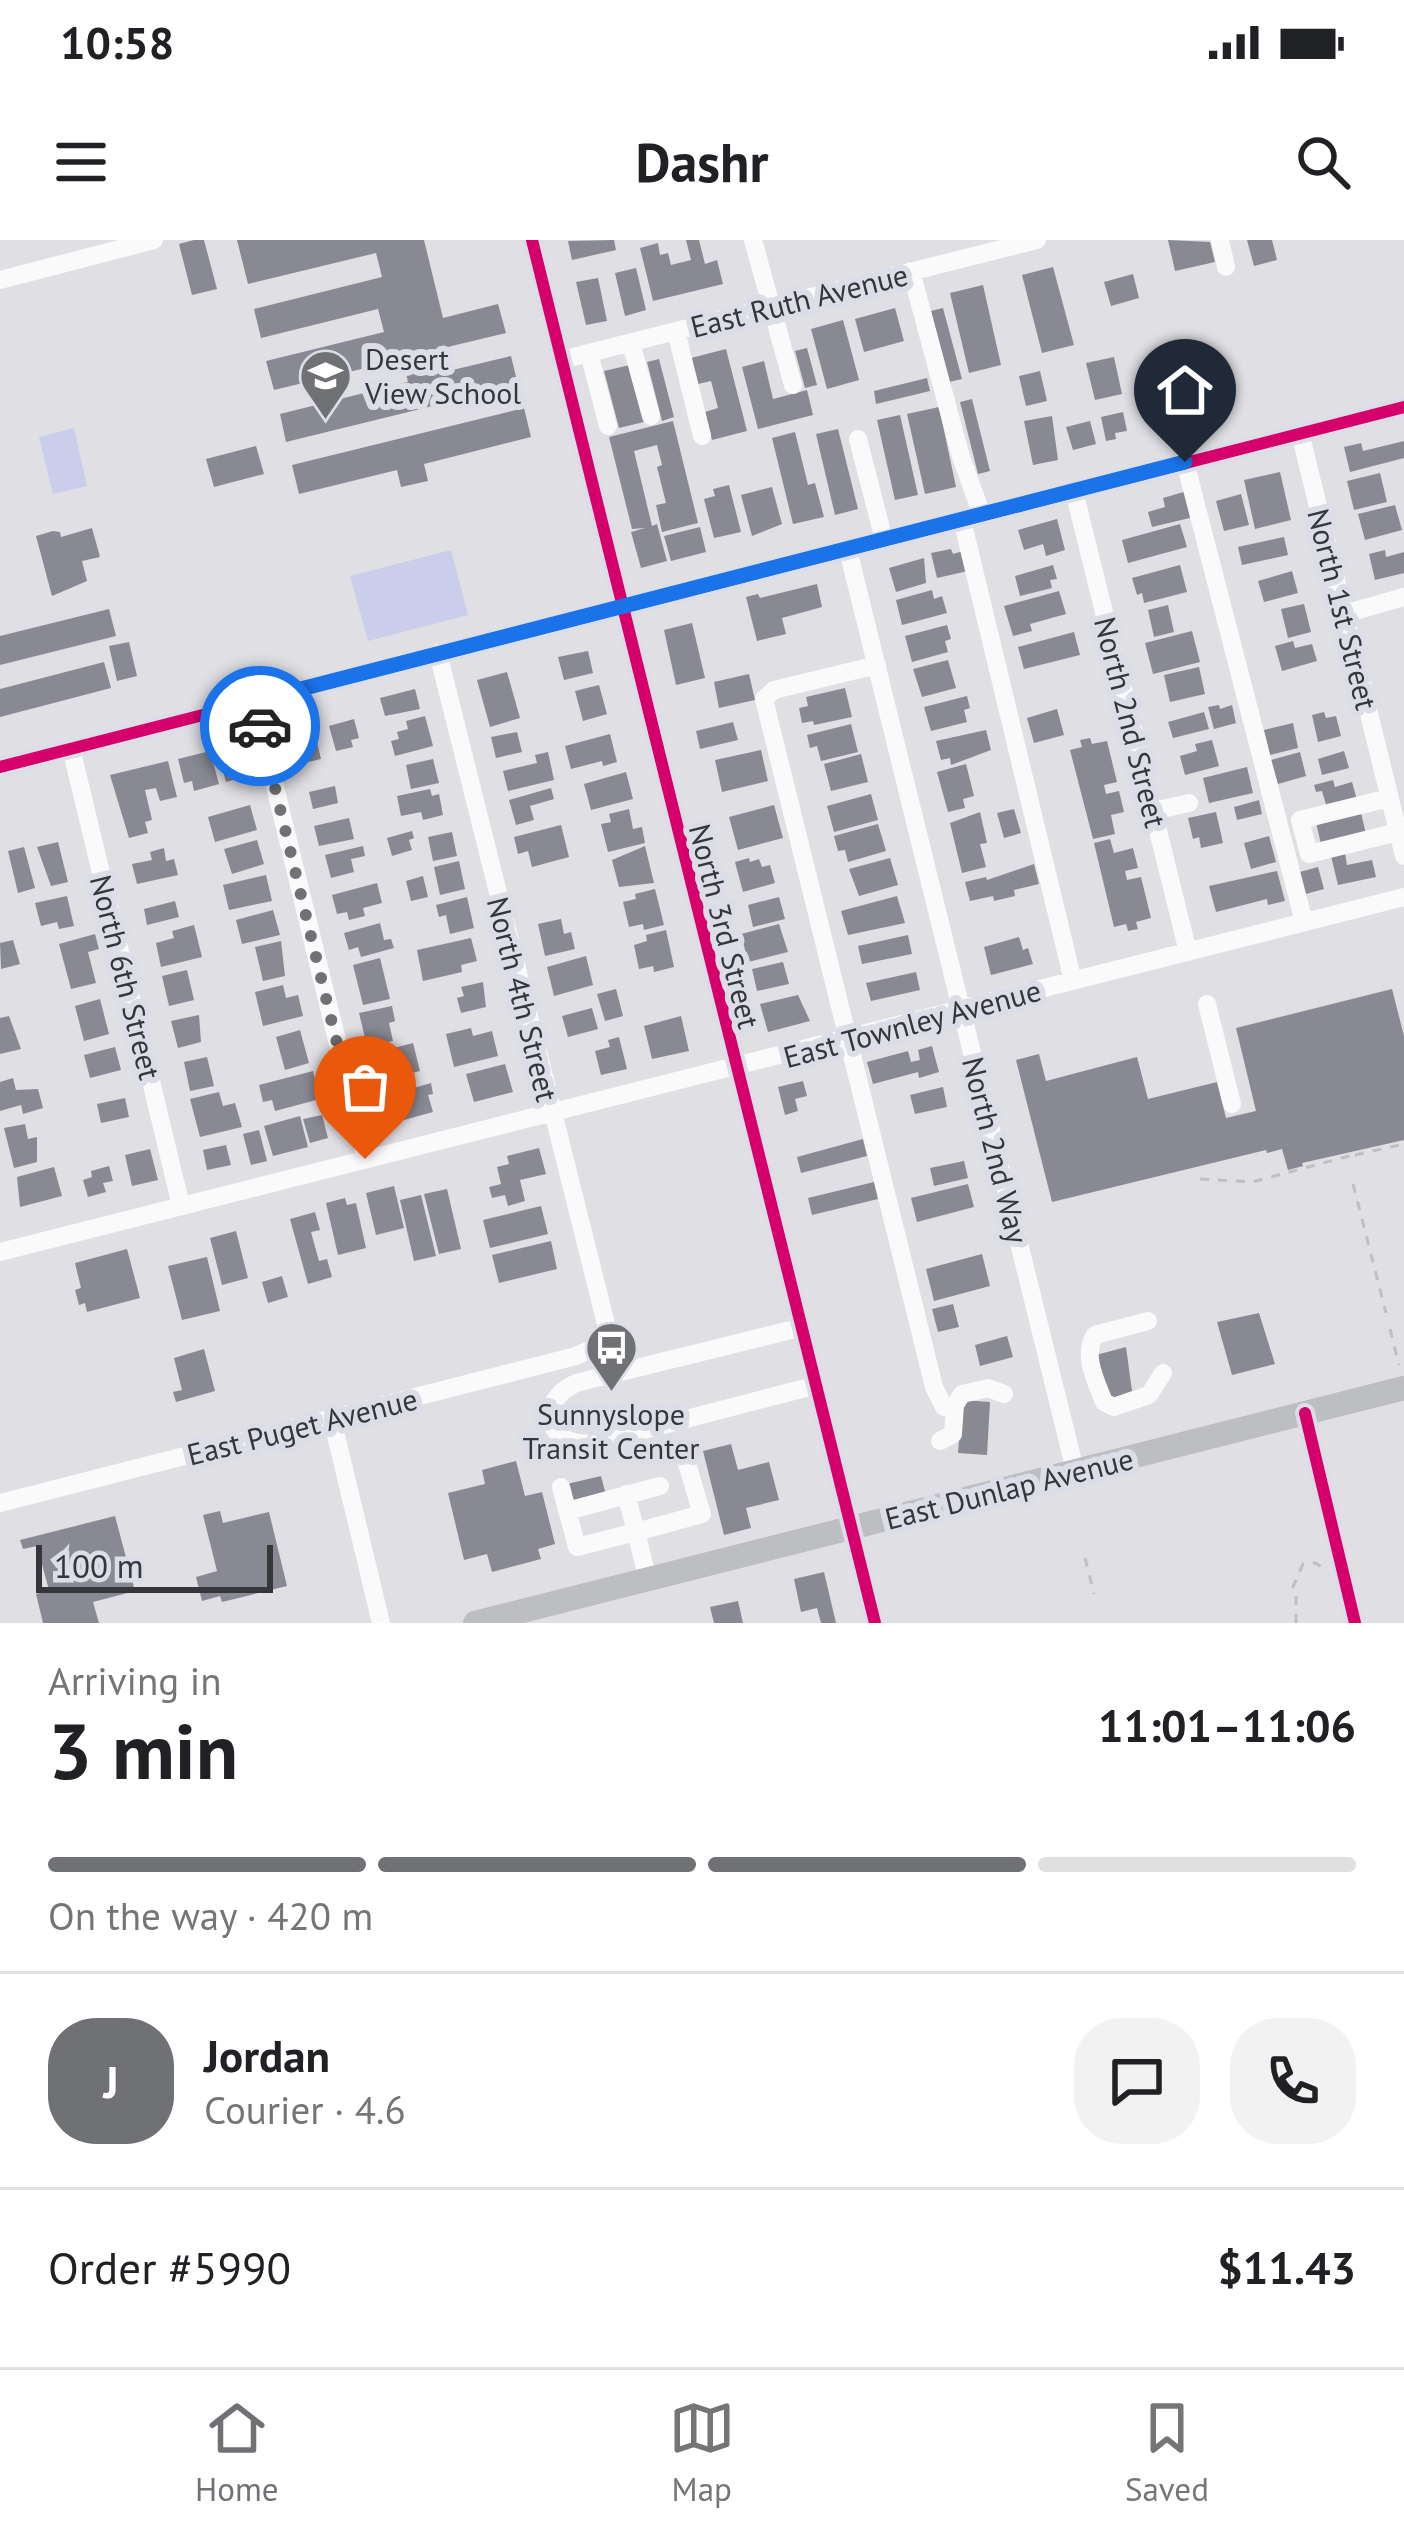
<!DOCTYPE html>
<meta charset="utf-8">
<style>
body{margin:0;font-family:"PT Sans",sans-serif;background:#f2f2f2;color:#202124;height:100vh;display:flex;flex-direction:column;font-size:45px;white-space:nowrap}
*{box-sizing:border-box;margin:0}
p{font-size:39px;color:#757577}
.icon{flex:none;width:66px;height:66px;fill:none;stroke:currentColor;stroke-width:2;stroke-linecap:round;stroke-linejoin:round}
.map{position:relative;height:1383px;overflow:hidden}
.side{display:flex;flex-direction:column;background:#fff;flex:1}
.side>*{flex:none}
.scale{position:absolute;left:36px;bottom:30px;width:237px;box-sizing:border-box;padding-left:12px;border:6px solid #353639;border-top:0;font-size:33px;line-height:42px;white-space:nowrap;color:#353639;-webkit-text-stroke:9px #dcdee7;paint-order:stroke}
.pin{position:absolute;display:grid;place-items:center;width:102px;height:102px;color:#fff;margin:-123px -51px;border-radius:50% 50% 50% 0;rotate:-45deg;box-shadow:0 0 12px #0007}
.pin .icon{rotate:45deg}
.courier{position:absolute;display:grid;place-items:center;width:120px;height:120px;margin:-60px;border:9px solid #1a73e8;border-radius:50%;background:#fff;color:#222;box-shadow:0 3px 15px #0007}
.overview em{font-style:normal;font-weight:600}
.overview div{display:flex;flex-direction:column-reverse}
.overview{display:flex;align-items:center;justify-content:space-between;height:204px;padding:0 48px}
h1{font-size:78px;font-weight:600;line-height:90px}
.bar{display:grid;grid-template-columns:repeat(4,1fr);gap:18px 12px;align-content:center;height:144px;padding:0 48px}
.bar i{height:15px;border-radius:9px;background:#e0e0e0}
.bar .on{background:#707175}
.bar p{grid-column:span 4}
.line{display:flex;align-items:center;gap:30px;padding:0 48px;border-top:3px solid #e0e0e0}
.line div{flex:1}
.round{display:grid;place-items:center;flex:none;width:126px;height:126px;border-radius:48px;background:#f2f2f2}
.status{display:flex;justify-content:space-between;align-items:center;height:84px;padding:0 60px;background:#fff;direction:ltr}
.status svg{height:33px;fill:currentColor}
header{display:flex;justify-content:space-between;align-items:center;height:156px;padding:0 48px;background:#fff;font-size:54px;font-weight:600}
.dock{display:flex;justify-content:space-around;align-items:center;height:168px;border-top:3px solid #e0e0e0;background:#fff;font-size:33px;color:#757577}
.dock a{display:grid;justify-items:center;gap:6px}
.dock .on{color:#707175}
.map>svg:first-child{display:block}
.green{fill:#cbceea}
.building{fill:#898993}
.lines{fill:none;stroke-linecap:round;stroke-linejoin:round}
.path{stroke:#c0c0c2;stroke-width:3;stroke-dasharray:9 9;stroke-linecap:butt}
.minor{stroke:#fafafb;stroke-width:18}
.major{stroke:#bdbec2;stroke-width:24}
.cycleway-casing{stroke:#dcdee7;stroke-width:20}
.cycleway{stroke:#d6006c;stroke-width:12}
.done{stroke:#707175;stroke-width:12;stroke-dasharray:0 21.6}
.route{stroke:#1a73e8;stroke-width:15}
.labels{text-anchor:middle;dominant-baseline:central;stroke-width:12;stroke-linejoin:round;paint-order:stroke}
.street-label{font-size:30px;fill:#353639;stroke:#dcdee7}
.poi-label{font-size:30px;fill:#353639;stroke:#dcdee7;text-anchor:start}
</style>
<div class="status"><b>10:58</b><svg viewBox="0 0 49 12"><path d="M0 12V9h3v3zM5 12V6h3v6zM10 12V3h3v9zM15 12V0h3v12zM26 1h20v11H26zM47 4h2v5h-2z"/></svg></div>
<header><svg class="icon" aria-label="menu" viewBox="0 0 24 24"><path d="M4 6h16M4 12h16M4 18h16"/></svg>Dashr<svg class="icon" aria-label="search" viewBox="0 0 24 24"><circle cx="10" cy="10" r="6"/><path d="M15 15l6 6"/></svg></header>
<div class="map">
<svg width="1404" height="1383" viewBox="0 0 1404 1383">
<rect width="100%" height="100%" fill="#dfdfe4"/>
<path class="green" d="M74,188L87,246L53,254L39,197Z
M451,310L468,375L368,401L350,336Z"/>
<path class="building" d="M194,0H204L217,49L192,55L179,4Z
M237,0H424L443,78L498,64L506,93L431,111L436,134L511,116L518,145L286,202L280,174L408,142L403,119L274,150L266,121L384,92L378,69L261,98L254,69L382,37L376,13L248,44Z
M614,0L616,10L572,20L568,1Z
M686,0H699L705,24L717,20L723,44L653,61L640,8L658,3L660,15L668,13L671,25L691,20Z
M1168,0L1210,2L1215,22L1175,31Z
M1247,0H1272L1277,20L1254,26Z
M1053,27L1074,105L1042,113L1022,35Z
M636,28L646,70L625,76L615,33Z
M1133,34L1139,58L1111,66L1104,42Z
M598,38L607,81L586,85L576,42Z
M983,45L1001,125L969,133L950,53Z
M895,68L904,101L864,112L855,79Z
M943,68L962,139L949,142L931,71Z
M843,80L859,140L827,149L811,89Z
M807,108L817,145L805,148L795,111Z
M726,109L747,191L712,200L705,172L718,168L711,141L698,144L691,118Z
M1114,117L1122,154L1095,160L1086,123Z
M659,119L674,177L662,181L647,122Z
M764,121L773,159L807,150L813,175L758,189L742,127Z
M630,125L644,182L619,188L604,131Z
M1040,131L1047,161L1026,166L1019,136Z
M927,138L930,151L876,164L874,151Z
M972,159L990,231L978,234L960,162Z
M939,167L956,247L925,254L907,174Z
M524,168L531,197L424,224L428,241L401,247L397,230L299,254L292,225Z
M1123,172L1127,191L1115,193L1116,199L1106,201L1101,177Z
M900,175L918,255L895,260L877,180Z
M1052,176L1058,220L1033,225L1024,181Z
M673,181L698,283L662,292L656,265L666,263L657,227L662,225L657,205L634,211L652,286L657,284L667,321L641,328L631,292L645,288L632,289L609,197Z
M1090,181L1096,204L1073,210L1066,187Z
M838,189L858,269L835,275L816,194Z
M795,192L808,245L815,243L824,277L793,284L772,198Z
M1404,201V218L1350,232L1344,207L1361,203L1363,211Z
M256,206L264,234L214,247L206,219Z
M1280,232L1291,280L1255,289L1244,240Z
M1380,233L1387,262L1354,270L1347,241Z
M729,245L741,292L714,298L704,259L715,256L713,249Z
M772,247L782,284L752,296L741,255Z
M1187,251L1194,277L1152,287L1148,272L1165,267L1163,258Z
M1241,254L1249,285L1224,291L1216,261Z
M1395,265L1402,290L1365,300L1358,274Z
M1057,279L1065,310L1046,316L1043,304L1024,310L1018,290Z
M1180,284L1187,307L1128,323L1122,300Z
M700,287L706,312L671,321L664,296Z
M92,288L100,317L82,321L87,341L52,356L36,296L53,291L60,292L61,297Z
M1284,297L1288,315L1242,325L1238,307Z
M951,309L953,314L963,311L968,331L937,338L931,313Z
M1385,310L1386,317L1404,312V333L1375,340L1369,314Z
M924,318L926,343L896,352L889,328Z
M1053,325L1057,339L1050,340L1052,348L1020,356L1015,336Z
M1180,325L1187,352L1144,363L1142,353L1137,355L1132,338Z
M1292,331L1298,353L1264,362L1258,341Z
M817,344L822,367L782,378L786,394L757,401L746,357L758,354L760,358Z
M932,350L934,359L942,356L947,373L902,385L896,360Z
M1059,351L1066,374L1030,384L1032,391L1013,396L1004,366Z
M1304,364L1311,392L1288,398L1281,369Z
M1168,365L1174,392L1154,397L1148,370Z
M109,369L116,396L0,425V396Z
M692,383L705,438L676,445L664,390Z
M947,385L951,399L945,401L948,412L912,422L905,396Z
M1192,391L1200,422L1153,434L1145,403Z
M1074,392L1080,415L1024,429L1018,407Z
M1293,401L1295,408L1312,404L1317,421L1282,431L1275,406Z
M129,402L137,436L117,441L109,406Z
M588,411L593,433L564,440L558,417Z
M948,420L956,448L922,457L913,429Z
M104,422L111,448L0,477V449Z
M1199,427L1205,454L1170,462L1164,435Z
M507,432L520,478L490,487L477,440Z
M749,434L755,460L719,468L714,442Z
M599,445L607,474L583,481L575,451Z
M845,448L852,477L814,485L813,481L802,483L799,468L808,466L806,457Z
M415,449L420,469L385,476L380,458Z
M967,456L970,468L964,470L967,482L931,491L924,467Z
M1219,465L1220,469L1232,465L1236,483L1214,489L1208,467Z
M1057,469L1064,495L1034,503L1027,478Z
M1204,472L1209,489L1173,498L1168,482Z
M1324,472L1326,478L1336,476L1341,496L1318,502L1312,475Z
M425,476L433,506L395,516L391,501L399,499L397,492L408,489L406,481Z
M354,479L359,498L351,500L353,507L336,511L329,486Z
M733,482L738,500L700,509L696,491Z
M1293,483L1298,508L1270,515L1264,490Z
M851,484L858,512L821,521L817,506L810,508L807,495Z
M314,489L321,519L304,523L297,493Z
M986,490L991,510L951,525L950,518L941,520L936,501Z
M517,492L522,512L496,518L491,497Z
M610,494L617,522L603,526L602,521L571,529L565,506Z
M1090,498L1092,504L1107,501L1117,542L1104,545L1106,554L1119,551L1124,572L1111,575L1115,594L1093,599L1070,510L1082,507L1080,500Z
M1212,500L1219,526L1185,535L1180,516L1197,511L1195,504Z
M238,510L246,536L226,542L219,516Z
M761,510L768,541L722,552L715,520Z
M210,511L219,544L194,551L192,541L184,543L178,519Z
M1344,511L1349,528L1322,535L1318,519Z
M548,512L554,540L508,551L503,531L537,523L535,515Z
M1300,512L1306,536L1278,544L1271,520Z
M861,514L868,542L831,551L824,524Z
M433,519L439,543L411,549L406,525Z
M168,521L177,557L160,561L156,548L145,550L152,580L145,582L148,593L129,598L110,535Z
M966,524L974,556L963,559L965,568L948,572L937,532Z
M1247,527L1253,553L1209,563L1203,538Z
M626,532L633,559L591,570L584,544Z
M1333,540L1335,547L1352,542L1357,560L1327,568L1322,551L1316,552L1314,545Z
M335,546L338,563L313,569L309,552Z
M551,548L554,559L530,566L534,580L516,585L509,560Z
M430,549L432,556L439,554L443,575L423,580L421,572L401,576L397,556Z
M871,554L878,580L834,592L827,566Z
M1259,560L1262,574L1237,580L1234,567Z
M250,565L257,590L215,602L208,577Z
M774,565L783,598L738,610L729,577Z
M629,569L633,589L642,587L645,603L608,612L601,584L611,582L609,574Z
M1014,569L1021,593L1004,598L997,573Z
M980,572L987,603L980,604L986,627L962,633L950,583Z
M1216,572L1223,603L1201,608L1199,597L1193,599L1188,578Z
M1361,573L1366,594L1321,604L1316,583Z
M349,578L354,599L319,606L314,586Z
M878,584L886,611L848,622L845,610L838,611L834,596Z
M561,585L569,617L532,627L528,611L518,614L514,597Z
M412,591L414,598L409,600L412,610L392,616L387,598Z
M452,592L457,616L433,621L428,597Z
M1269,596L1276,622L1251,629L1244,603Z
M1110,599L1114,613L1133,608L1138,628L1125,631L1127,640L1141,637L1151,678L1136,682L1138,689L1128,691L1126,684L1114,687L1094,603Z
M257,600L264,624L232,634L224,609Z
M58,602L68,642L51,646L37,607Z
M363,606L365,616L351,619L354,632L331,638L325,615Z
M645,606L654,643L619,647L612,620Z
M24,607L35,648L18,653L8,611Z
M164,608L166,621L174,619L178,635L137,644L132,624L152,620L150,612Z
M1345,613L1347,625L1372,620L1376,637L1338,645L1331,616Z
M749,618L750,622L759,619L762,627L770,625L775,643L743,652L735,622Z
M890,618L898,645L859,656L849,629Z
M459,621L465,649L440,655L434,627Z
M1034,624L1039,644L1014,650L1015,656L994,661L993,656L970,661L965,642L986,637L987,640Z
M1318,627L1324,649L1302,655L1296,633Z
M1277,631L1285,661L1268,665L1267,659L1216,672L1209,646Z
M266,635L272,661L229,670L223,645Z
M423,636L428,657L411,661L406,641Z
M377,643L382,663L363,668L365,676L349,680L347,672L337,674L332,655Z
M655,649L664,685L644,690L643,684L629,687L623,662L636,659L635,654Z
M67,656L74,686L59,689L57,682L41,686L35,663Z
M897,656L905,683L848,695L841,671Z
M467,657L474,688L450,694L446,675L439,677L436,665Z
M779,657L785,679L753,687L748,665Z
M175,661L179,677L147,685L144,669Z
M273,670L280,695L242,704L236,680Z
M561,679L564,694L571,692L575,709L545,716L538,684Z
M380,683L384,700L391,699L394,708L361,717L358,707L349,710L344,693Z
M779,684L788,712L748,722L741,694Z
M194,685L202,717L161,727L156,703L174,698L172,691Z
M666,690L674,727L654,732L653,726L639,729L634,705L647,701L646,695Z
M95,694L99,709L88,712L96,743L71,749L59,704Z
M908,695L912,714L862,724L858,706Z
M1019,697L1023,710L1028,708L1033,724L991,735L984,707Z
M471,698L477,721L461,725L462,732L423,741L417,710Z
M13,700L20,724L1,729L0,703Z
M281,701L285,736L263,741L255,707Z
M586,716L593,745L554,756L547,727Z
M380,718L390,759L363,765L353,725Z
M783,722L789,744L757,751L752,729Z
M187,730L194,760L169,766L162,736Z
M916,732L920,750L871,761L866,743Z
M483,742L486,767L461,773L457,758L464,756L461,747Z
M283,745L286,758L298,755L303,776L263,786L255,752Z
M616,749L623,776L605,781L597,754Z
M1392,749L1404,796V900L1302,923L1303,926L1288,930L1282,909L1267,913L1266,910L1052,962L1016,820L1039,814L1046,841L1137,817L1148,859L1217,842L1226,878L1256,871L1236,788Z
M798,755L810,781L768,792L760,764Z
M100,759L109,794L84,801L75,766Z
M392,766L395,781L389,783L393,801L367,806L359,773Z
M592,768L598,789L568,797L562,776Z
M199,775L201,802L178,808L171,781Z
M9,776L21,809L0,814V778Z
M681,776L689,811L652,819L644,786Z
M471,788L473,796L492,791L498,816L454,827L446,794Z
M300,790L309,823L285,830L276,797Z
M619,797L627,829L601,835L595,811L610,807L608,800Z
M413,803L420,831L382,841L375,813Z
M932,806L939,832L919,838L918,832L873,844L867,822L908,811L911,822L920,820L918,810Z
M115,807L121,830L90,838L84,815Z
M207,817L214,846L190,851L184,822Z
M505,824L513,852L474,862L466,834Z
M313,831L320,859L275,871L272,860L263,862L259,845Z
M13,838L16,850L38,849L43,868L23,874L21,865L0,871V842Z
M803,841L807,856L795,859L798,871L785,875L778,847Z
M431,843L433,854L428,855L433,872L393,883L386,856Z
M943,847L947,867L915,874L910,855Z
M219,852L223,866L235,863L242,887L200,897L190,859Z
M125,858L129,877L101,883L97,864Z
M322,875L328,898L310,903L303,879Z
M300,876L308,907L273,916L264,886Z
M25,884L28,899L37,897V922L14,928L4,888Z
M259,890L267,921L251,925L243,894Z
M863,899L867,916L801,933L797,917Z
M226,905L231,925L207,930L203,910Z
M539,908L546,934L520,940L525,961L508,966L505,955L492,958L489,947L501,944L497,927L509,924L507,916Z
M150,909L158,940L132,946L125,915Z
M964,921L968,938L934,946L930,928Z
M109,926L113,941L103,943L106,952L88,957L83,940L92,937L91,931Z
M54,927L62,956L20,967L17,937Z
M874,942L878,959L812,975L808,958Z
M968,944L974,967L917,982L911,958Z
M394,946L404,988L376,995L366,953Z
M447,949L461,1009L439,1014L424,954Z
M421,955L436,1016L414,1021L400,960Z
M345,958L347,965L356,963L366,1008L338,1015L326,963Z
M541,966L548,994L490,1008L483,980Z
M315,972L320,990L311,992L319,1021L327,1019L332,1037L308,1044L290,979Z
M236,991L248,1038L222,1045L210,998Z
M551,1001L557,1029L499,1043L492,1015Z
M127,1009L140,1058L87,1072L85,1063L79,1065L75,1050L81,1048L75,1023Z
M982,1014L990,1046L934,1061L926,1029Z
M207,1017L220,1071L182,1080L168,1026Z
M282,1036L288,1057L268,1063L262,1042Z
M953,1064L959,1087L938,1092L932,1069Z
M1259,1073L1275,1124L1232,1135L1217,1082Z
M1007,1096L1013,1117L980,1126L975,1105Z
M1126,1107L1132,1151L1107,1160L1096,1115Z
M204,1109L215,1151L176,1162L173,1152L182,1150L174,1118Z
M962,1160L990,1162L987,1215L958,1213Z
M731,1204L738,1230L769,1222L779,1260L746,1268L751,1288L724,1295L703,1211Z
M516,1221L525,1256L542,1252L555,1304L538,1309L541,1319L492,1332L487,1314L464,1320L448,1253L485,1244L482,1230Z
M601,1236L606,1255L572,1263L567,1244Z
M220,1271L223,1283L269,1272L287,1346L222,1362L220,1356L202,1361L196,1337L217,1331L203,1275Z
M115,1276L135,1351L93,1362L99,1383H43L36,1354L49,1350L37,1306L23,1309L20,1300Z
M824,1332L836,1383H821L817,1368L801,1372L794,1339Z
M738,1361L743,1383H714L710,1367Z"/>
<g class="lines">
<path class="path" d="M1355,915L1404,904
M1200,939L1252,942L1353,915L1354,920
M1353,944L1386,1073
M1390,1089L1399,1125
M1085,1318L1094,1354
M1296,1383V1357L1292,1349L1303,1324L1316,1323L1324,1329"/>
<path class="minor" d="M532,0L875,1383
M753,0L793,145
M1220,0L1226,27
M911,31L961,217L982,275
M0,40L154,0
M676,91L702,196
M631,103L651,176
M589,113L608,186
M561,120L1037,0
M1300,193L1404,616
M858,199L884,300
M1185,222L1304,682
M1074,251L1188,712
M962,280L1073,741
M848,310L1075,1230
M1344,374L1404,357
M877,425L774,450L764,459L934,1147L944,1167
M254,461L366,919
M71,508L181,966
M0,527L1404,167
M1389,558L1300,580L1309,614L1398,592
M1153,571L1189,563
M1207,764L1232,864
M0,1012L1404,657
M1148,1081L1095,1095C1082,1115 1096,1141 1104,1162L1114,1167L1149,1155L1163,1133
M803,1087L576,1143C533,1163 548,1209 594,1203L817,1145
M1305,1173L1355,1383
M332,1179L381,1383
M940,1201L953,1194L955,1165L962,1154L988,1148L1004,1154
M561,1247L577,1307L636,1292L626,1254
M0,1263L576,1116L602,1104L606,1084L438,413
M567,1271L660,1246
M648,1340L636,1292L702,1274L682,1207"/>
<path class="major" d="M475,1383L1404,1148"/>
<defs>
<path id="cycleway" d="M532,0L875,1383
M0,527L1404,167
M1305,1173L1355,1383"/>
</defs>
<use href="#cycleway" class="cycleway-casing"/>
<use href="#cycleway" class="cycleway"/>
</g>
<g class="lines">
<path class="done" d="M260,486L365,919"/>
<path class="route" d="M260,486L254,461L1185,222"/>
</g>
<defs>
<symbol id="school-pin" viewBox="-11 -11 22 30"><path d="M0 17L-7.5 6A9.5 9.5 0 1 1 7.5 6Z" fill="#707175" stroke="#dcdee7"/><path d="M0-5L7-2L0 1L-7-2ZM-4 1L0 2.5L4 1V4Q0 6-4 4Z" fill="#fff"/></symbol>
<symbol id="bus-pin" viewBox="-11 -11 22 30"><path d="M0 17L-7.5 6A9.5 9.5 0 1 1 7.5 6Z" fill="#707175" stroke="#dcdee7"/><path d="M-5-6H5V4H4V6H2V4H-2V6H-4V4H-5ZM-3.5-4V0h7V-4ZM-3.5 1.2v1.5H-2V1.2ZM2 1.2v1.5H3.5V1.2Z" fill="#fff"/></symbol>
</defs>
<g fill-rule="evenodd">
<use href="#school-pin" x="296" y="106" width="59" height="81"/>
<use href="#bus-pin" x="582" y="1078" width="59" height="81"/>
</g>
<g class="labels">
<g class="street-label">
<text transform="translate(799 60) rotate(-14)">East Ruth Avenue</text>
<text transform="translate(1343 369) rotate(76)">North 1st Street</text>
<text transform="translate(1131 482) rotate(76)">North 2nd Street</text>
<text transform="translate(725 686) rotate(76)">North 3rd Street</text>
<text transform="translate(126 737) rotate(76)">North 6th Street</text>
<text transform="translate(523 759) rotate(76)">North 4th Street</text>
<text transform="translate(912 783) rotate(-15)">East Townley Avenue</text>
<text transform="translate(996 910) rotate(76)">North 2nd Way</text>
<text transform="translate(302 1186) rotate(-14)">East Puget Avenue</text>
<text transform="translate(1009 1248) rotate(-14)">East Dunlap Avenue</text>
</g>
<g class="poi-label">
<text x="365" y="118">Desert<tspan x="365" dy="34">View School</tspan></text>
<text x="611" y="1173" text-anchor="middle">Sunnyslope<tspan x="611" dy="34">Transit Center</tspan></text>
</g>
</g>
</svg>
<div class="scale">100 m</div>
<div class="pin" style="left:365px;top:919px;background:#ea580c"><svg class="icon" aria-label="bag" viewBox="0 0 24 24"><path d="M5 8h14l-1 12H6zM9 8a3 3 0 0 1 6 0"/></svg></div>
<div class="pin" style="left:1185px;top:222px;background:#1f2937"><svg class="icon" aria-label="home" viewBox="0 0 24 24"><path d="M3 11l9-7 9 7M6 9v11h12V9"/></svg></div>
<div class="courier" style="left:260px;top:486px"><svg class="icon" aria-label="car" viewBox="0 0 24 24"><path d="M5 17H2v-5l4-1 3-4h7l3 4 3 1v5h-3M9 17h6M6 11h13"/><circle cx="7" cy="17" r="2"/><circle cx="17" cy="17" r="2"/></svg></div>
</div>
<section class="side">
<div class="overview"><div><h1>3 min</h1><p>Arriving in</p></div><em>11:01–11:06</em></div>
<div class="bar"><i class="on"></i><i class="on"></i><i class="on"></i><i></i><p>On the way · 420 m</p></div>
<div class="line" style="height:216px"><b class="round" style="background:#707175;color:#fff">J</b><div><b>Jordan</b><p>Courier · 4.6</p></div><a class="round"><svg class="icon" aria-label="chat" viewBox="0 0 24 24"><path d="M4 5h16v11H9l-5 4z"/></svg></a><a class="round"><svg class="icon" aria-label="phone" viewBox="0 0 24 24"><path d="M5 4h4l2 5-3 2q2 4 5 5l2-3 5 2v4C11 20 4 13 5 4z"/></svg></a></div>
<div class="line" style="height:156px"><div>Order #5990</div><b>$11.43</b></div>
</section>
<nav class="dock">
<a class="on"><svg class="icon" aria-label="home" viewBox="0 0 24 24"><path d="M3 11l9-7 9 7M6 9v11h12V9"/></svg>Home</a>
<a><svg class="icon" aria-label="map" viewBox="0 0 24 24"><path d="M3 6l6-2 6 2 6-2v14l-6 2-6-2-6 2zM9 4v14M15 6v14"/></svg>Map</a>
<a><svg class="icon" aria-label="saved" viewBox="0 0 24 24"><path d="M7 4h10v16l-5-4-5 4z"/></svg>Saved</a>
</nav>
